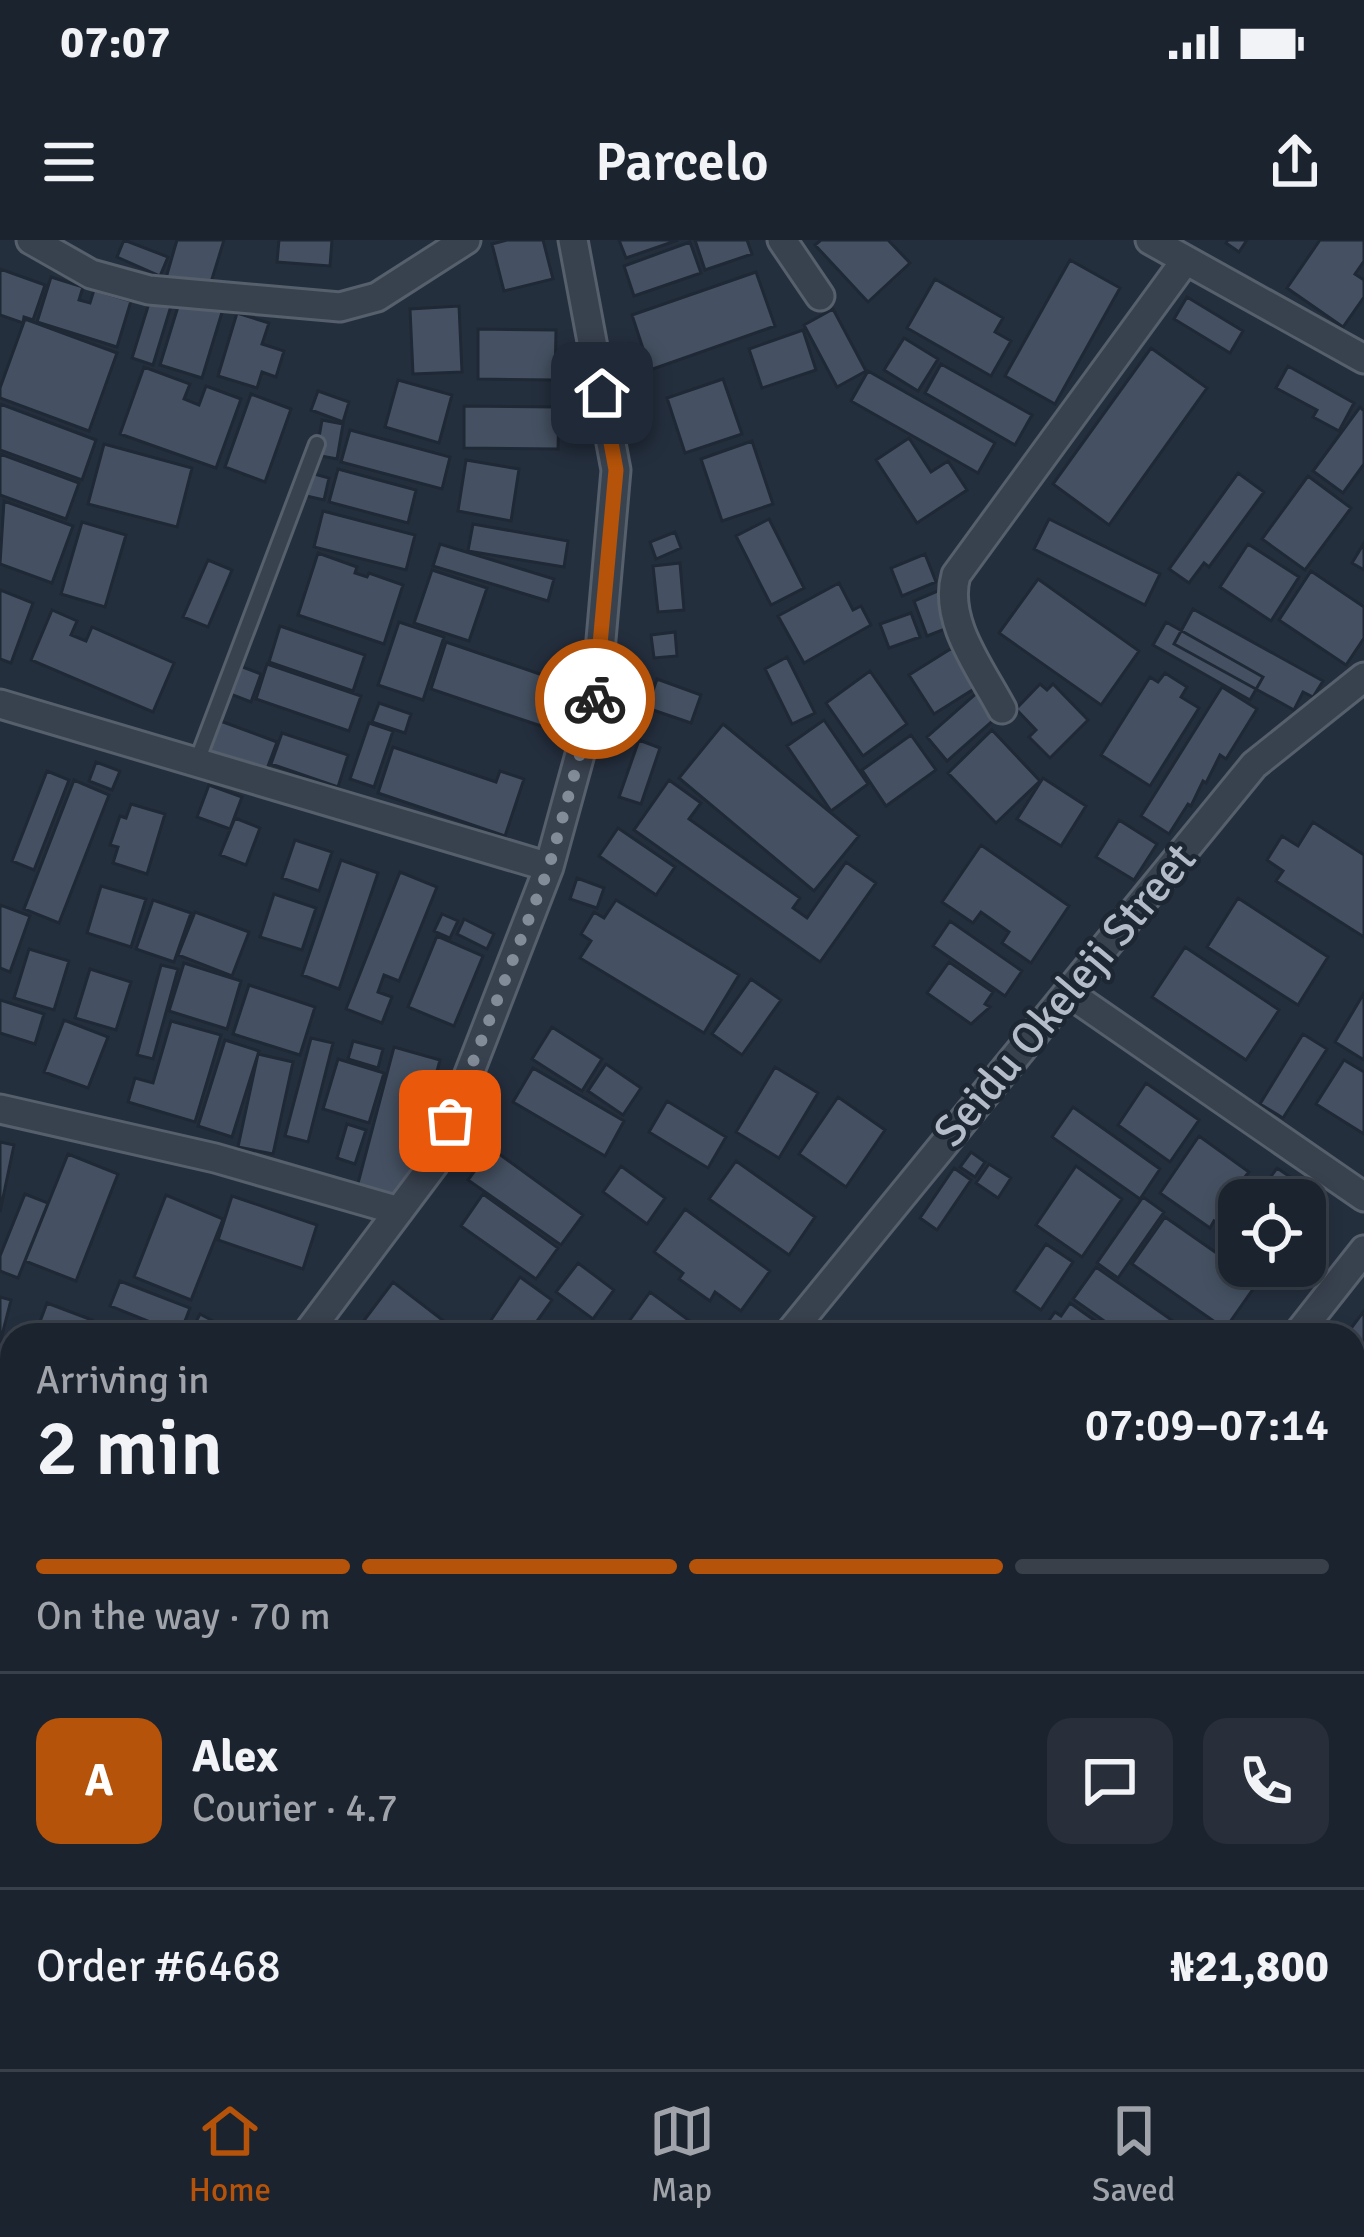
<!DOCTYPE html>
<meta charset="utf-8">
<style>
body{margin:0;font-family:Signika,sans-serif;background:#282f3a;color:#f1f3f6;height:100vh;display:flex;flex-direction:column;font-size:45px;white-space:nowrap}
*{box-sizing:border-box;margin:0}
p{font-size:39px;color:#a0a4aa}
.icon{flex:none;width:66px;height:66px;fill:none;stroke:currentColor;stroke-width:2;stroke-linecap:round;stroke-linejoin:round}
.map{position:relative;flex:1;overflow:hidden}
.panel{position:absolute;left:0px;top:1083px;width:1365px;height:747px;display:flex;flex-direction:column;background:#1b232e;border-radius:36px 36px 0 0;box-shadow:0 6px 18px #0003,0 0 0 3px #39404a}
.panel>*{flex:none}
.controls{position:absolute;left:1218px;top:939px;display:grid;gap:24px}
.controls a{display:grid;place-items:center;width:108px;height:108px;border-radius:24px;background:#1b232e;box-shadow:0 6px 18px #0003,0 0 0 3px #39404a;font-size:60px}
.pin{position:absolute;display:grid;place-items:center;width:102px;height:102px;color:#fff;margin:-51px;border-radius:24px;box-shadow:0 6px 18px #0006}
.courier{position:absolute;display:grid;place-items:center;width:120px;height:120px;margin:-60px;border:9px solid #b45309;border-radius:50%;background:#fff;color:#222;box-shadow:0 3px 15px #0007}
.head em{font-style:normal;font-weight:600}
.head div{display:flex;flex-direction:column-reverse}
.head{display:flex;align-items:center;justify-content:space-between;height:204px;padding:0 36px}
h1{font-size:78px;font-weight:600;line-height:90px}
.bar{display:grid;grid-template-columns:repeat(4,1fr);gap:18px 12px;align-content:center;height:144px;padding:0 36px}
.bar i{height:15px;border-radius:9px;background:#39404a}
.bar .current{background:#b45309}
.bar p{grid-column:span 4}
.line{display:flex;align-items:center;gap:30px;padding:0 36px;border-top:3px solid #39404a}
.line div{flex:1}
.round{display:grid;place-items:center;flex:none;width:126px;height:126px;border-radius:24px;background:#282f3a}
.status{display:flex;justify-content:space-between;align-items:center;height:84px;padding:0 60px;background:#1b232e;direction:ltr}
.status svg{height:33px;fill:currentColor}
header{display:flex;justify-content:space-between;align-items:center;height:156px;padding:0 36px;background:#1b232e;font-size:54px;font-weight:600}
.menu{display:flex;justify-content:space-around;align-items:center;height:168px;border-top:3px solid #39404a;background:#1b232e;font-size:33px;color:#a0a4aa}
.menu a{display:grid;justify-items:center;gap:6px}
.menu .current{color:#b45309}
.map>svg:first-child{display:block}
.building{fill:#455162;stroke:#1f2835;stroke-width:3}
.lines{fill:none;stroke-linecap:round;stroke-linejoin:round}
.service-casing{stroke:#565f6c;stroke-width:20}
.minor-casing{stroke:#565f6c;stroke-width:33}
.service{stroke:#38414e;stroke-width:14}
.minor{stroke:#38414e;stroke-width:27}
.done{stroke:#828b98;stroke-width:12;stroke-dasharray:0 21.6}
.route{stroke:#b45309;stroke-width:15}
.labels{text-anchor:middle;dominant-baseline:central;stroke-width:9;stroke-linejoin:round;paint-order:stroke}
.street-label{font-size:45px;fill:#b4bcc9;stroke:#1d2633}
</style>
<div class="status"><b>07:07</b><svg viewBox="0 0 49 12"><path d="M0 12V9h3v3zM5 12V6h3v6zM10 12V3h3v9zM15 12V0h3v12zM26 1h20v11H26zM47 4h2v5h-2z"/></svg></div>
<header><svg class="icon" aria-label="menu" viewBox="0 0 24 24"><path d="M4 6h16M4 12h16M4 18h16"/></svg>Parcelo<svg class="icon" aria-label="share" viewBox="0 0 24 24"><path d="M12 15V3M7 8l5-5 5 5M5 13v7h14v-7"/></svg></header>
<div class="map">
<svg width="1364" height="1829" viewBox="0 0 1364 1829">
<rect width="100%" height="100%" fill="#242f3e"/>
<path class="building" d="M124,0L168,17L160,36L117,17Z
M177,0H224L208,52L166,38Z
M279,0H332L330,26L277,22Z
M507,0H543L553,39L504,51L492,4Z
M619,0H678L626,18Z
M695,0H747L752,14L705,30Z
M821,0H888L910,23L868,62L815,5Z
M1228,0H1247L1239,12L1226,3Z
M1320,0H1364V21L1355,34L1364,40V57L1343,87L1287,48Z
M690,2L701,33L634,56L624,26Z
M1070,20L1120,48L1055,164L1005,136Z
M0,29L45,45L33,80L24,77L23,83L0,75Z
M756,32L775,86L650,130L632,75Z
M51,37L83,47L79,60L90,63L94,50L131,61L117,107L37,82Z
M935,39L1003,78L995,92L1011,101L991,136L907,88Z
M181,57L223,69L202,138L160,125Z
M1187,57L1243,91L1230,113L1174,79Z
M150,60L171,66L153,125L132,118Z
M459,66L462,132L413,134L410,69Z
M833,69L866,131L837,147L804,85Z
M237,73L269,83L262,104L284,111L276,137L262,132L257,148L218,136Z
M25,79L117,113L89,191L0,158V148Z
M478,89L556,90L555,140L478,139Z
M803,90L816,130L762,148L749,109Z
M904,98L938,119L918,151L884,130Z
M1151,108L1207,148L1109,285L1053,244Z
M941,124L1032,175L1015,205L925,153Z
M1288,126L1354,163L1339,191L1313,177L1317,170L1276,148Z
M144,127L190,144L184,159L199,165L206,146L241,159L216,228L120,194Z
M868,131L995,203L978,233L851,161Z
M723,139L742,194L685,213L667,158Z
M398,140L452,155L439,203L385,187Z
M318,151L349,162L343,182L311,170Z
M251,154L291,169L265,242L225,227Z
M0,164L96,200L82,240L0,210Z
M464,166L559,167L558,209L464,208Z
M1360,167L1364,171V224L1343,253L1313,231Z
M322,180L343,184L337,219L316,215Z
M350,190L450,217L442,249L341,222Z
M909,198L931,232L948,221L967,250L917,283L876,220Z
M752,201L773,264L722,281L701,219Z
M104,204L192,228L177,287L88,264Z
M0,214L79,243L66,279L0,255Z
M466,220L519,229L511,281L458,271Z
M338,229L416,250L408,283L329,262Z
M307,232L329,238L324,260L302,255Z
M1238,233L1264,252L1209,327L1204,323L1189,343L1169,329Z
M1308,236L1351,268L1305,330L1262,299Z
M4,261L73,286L52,343L0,324Z
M323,271L415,295L406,330L314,307Z
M769,279L804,348L771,365L736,296Z
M1049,279L1160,334L1145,365L1034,309Z
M82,282L126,295L105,367L61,354Z
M473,284L568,301L564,327L468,311Z
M675,292L681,308L656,319L650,302Z
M1364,303V330L1352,323Z
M440,304L554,339L548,361L433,326Z
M1248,304L1299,337L1271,381L1220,347Z
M318,313L357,327L355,333L367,337L369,333L403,345L384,404L298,375Z
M925,314L936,342L902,356L891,328Z
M208,320L232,330L208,387L183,377Z
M680,323L684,370L658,372L653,326Z
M432,330L487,348L469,401L414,383Z
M1311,331L1364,367V398L1346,425L1279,380Z
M1038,339L1139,411L1101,465L999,393Z
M839,343L853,370L861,366L871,385L804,423L778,376Z
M0,350L33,363L11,423L0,419Z
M940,350L953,386L927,396L914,361Z
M1193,369L1323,441L1313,457L1303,452L1294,470L1174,404Z
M52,370L77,381L71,395L86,401L92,387L174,423L153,472L31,420Z
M911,373L920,397L889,408L880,384Z
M399,382L444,397L423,460L378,445Z
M1166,382L1263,437L1250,460L1153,405Z
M280,386L365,415L353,451L269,422Z
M675,392L677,416L654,418L651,395Z
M446,402L563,442L547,488L431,449Z
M952,408L977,447L934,474L909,435Z
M787,417L815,473L792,484L765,429Z
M235,424L261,434L251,462L225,452Z
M267,424L361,456L349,491L256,459Z
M870,431L907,484L863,516L826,463Z
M1165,433L1187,447L1181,457L1199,468L1150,546L1101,515L1150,437L1158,442Z
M657,439L701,455L691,483L647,468Z
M1040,444L1047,450L1053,444L1088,480L1050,518L1029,497L1036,490L1016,469Z
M1222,447L1257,469L1226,519L1220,515L1206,543L1203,541L1191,566L1188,564L1169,594L1141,576Z
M978,452L998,476L947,521L927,497Z
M379,463L411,474L405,493L372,482Z
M215,479L277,502L264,537L202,514Z
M824,480L868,544L831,571L787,506Z
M369,483L393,491L374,547L350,539Z
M723,484L859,596L814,651L679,538Z
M992,490L1040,541L996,583L948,533Z
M282,493L348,515L338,547L271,524Z
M911,495L936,530L886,566L862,530Z
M639,500L660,508L641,564L619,557Z
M393,507L496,542L500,531L524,539L505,596L378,553Z
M96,522L120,531L112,550L89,541Z
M47,531L69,540L34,630L12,621Z
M1043,538L1086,566L1061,606L1017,579Z
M74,540L109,555L59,683L24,669Z
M669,540L701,563L689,579L800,658L793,668L807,678L846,622L876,643L820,722L634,590Z
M209,545L242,557L230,589L197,577Z
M131,564L165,574L147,634L113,623L118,607L110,605L120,576L126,578Z
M235,578L260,588L246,625L220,615Z
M1119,580L1157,604L1134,640L1096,617Z
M1313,582L1364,615V697L1276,641L1283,631L1267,620L1282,596L1298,606Z
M618,588L675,627L656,655L599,616Z
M295,600L332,612L319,651L282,638Z
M981,605L1069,666L1031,723L1002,703L1009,692L981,672L973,683L942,662Z
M341,620L378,633L339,749L302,735Z
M400,632L437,647L399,741L384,735L378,752L392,757L382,783L346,769Z
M577,638L604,648L597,668L570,659Z
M101,646L146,659L131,707L87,693Z
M274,654L316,668L302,710L260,697Z
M1238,658L1328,717L1298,765L1207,707Z
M153,660L191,673L174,722L136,709Z
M616,660L739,735L704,793L580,718L591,701L581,694L594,672L604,678Z
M0,665L30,676L10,732L0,728Z
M195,672L249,692L232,736L178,715Z
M442,674L458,681L450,698L434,691Z
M464,679L494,694L487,709L457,694Z
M950,681L1022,731L1005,756L933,706Z
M437,696L483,716L454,786L408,767Z
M1185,707L1279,770L1246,820L1152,757Z
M29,709L69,721L54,770L14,758Z
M949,722L993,752L985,764L990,767L971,784L927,753Z
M184,723L241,741L227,789L169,771Z
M161,725L178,729L153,819L137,815Z
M90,729L131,742L116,790L75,778Z
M751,739L781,760L742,815L712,794Z
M249,745L315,767L300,815L233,794Z
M1364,753V820L1335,802Z
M0,760L44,774L35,804L0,793Z
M64,780L108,797L88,848L44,832Z
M171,781L221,795L195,882L128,862L135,838L153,843Z
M552,787L602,819L582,851L532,819Z
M1303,794L1327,809L1283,878L1260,864Z
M311,798L333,803L308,902L285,896Z
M225,800L259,811L232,897L198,886Z
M353,801L383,809L378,828L348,819Z
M394,807L440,820L403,960L357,947Z
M258,814L293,822L273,914L238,907Z
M338,819L384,833L369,883L323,869Z
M1344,820L1364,832V894L1316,864Z
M606,824L641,848L623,875L588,851Z
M775,827L818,853L779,918L736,892Z
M533,828L624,881L605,916L513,862Z
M1146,843L1199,880L1170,922L1118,885Z
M838,857L885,890L846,947L799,914Z
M667,861L726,897L708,928L649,892Z
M1073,867L1160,929L1140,959L1052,897Z
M347,884L366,890L355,924L337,918Z
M1199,896L1249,932L1244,938L1253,945L1223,987L1214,981L1210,988L1160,953Z
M0,902L14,905L0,972Z
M491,908L583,975L561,1005L468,940Z
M971,912L985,922L975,937L960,927Z
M68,914L118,934L76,1041L25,1021Z
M736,921L815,977L789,1015L709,959Z
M989,924L1011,938L998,958L976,943Z
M621,926L665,958L647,984L603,952Z
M1076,926L1122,959L1082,1017L1036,985Z
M954,928L971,940L937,990L920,978Z
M1277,928L1305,947L1299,955L1326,973L1305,1003V960H1254Z
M25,954L48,963L18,1038L0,1031V1016Z
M483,954L558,1008L536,1039L461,986Z
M166,955L223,979L191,1060L134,1037Z
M232,956L317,985L303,1029L218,1000Z
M1143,957L1164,972L1118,1038L1097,1023Z
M685,969L770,1031L741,1071L715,1052L710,1061L679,1039L683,1033L654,1012Z
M1165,977L1258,1042L1225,1089L1132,1024Z
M1239,982V1014L1224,1004Z
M1046,1004L1073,1022L1041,1070L1014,1051Z
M578,1023L614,1050L593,1079L556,1052Z
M1255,1026H1289L1278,1042Z
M1096,1027L1193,1095H1124L1073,1059Z
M520,1037L552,1060L527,1095H481Z
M120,1041L190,1068L180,1094L110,1066Z
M393,1042L462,1095H361L356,1091Z
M650,1052L709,1095L620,1094Z
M0,1057L11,1060L0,1103Z
M47,1063L92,1080L87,1095H35Z
M1070,1063L1108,1090L1105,1095H1051L1043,1089L1055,1072L1061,1076Z
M1364,1071V1120L1353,1111V1095H1346Z
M200,1074L239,1095H189Z
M584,1082L602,1095H575Z
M1353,1119L1364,1126V1164L1353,1157Z
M1353,1169L1364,1177V1214L1353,1207Z
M12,1178V1245L0,1240V1208Z
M1353,1237L1364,1245V1299L1359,1306L1353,1302Z
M0,1248L12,1254V1289L2,1308Z
M6,1308L12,1312V1359L0,1352V1318Z
M1364,1353V1406L1353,1421V1367Z
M0,1435L12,1441L3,1467L0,1466Z
M1353,1535L1364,1543V1573L1354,1585Z
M12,1653V1695L0,1687V1672Z
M1353,1752L1364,1761V1805L1353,1796Z
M1353,1815L1364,1824V1829H1333L1319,1818Z
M64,1818H99L93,1829H83Z
M115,1818H152L146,1829H108Z
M156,1818H182L198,1829H149Z
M232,1818H270L263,1829H250Z
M293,1818H326L321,1829H287Z
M848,1818H882L873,1829H862Z
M929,1818H947L956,1826L934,1829L926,1822Z
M1005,1818H1060L1052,1829H997Z
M1283,1818H1314L1328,1829H1275Z"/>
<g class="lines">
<defs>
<path id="service" d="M196,524L317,204"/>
<path id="minor" d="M31,0L91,34L149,50L340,67L377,57L466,0
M782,0L820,56
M1150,0L1364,119
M0,464L549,627
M1002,469C981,429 943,381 956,335L1185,21
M1070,754L1364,957
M0,869L215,918L399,971
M306,1095L434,924L549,627L596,456L616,230L573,0
M788,1095L1254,525L1364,437
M1297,1095L1364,1010
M0,1503L12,1487
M0,1619L12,1600
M1353,1673L1364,1658
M569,1818L586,1829
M338,1829L344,1818
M740,1829L749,1818
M1231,1829L1240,1818"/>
</defs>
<use href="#service" class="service-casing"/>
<use href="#minor" class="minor-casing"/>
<use href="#service" class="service"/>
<use href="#minor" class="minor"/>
</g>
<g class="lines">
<path class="done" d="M450,881L549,627L595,459"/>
<path class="route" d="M595,459L616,230L602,153"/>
</g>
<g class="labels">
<g class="street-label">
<text transform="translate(1065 755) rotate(-50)">Seidu Okeleji Street</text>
</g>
</g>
</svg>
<div class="controls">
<a><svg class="icon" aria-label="locate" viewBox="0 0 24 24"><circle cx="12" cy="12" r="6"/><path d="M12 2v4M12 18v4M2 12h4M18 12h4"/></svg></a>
</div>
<div class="pin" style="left:450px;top:881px;background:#ea580c"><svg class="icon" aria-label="bag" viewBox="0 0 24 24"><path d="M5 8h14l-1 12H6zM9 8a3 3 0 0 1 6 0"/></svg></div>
<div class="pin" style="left:602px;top:153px;background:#1f2937"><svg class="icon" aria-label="home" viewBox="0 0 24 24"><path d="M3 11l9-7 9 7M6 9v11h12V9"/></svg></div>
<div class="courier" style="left:595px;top:459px"><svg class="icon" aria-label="bike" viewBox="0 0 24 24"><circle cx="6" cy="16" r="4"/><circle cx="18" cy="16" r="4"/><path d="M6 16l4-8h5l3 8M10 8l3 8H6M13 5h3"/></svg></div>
<section class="panel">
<div class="head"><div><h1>2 min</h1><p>Arriving in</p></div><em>07:09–07:14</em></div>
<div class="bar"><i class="current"></i><i class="current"></i><i class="current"></i><i></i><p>On the way · 70 m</p></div>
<div class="line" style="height:216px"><b class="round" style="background:#b45309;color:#fff">A</b><div><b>Alex</b><p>Courier · 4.7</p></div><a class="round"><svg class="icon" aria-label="chat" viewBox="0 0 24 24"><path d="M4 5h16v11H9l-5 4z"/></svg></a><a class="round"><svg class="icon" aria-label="phone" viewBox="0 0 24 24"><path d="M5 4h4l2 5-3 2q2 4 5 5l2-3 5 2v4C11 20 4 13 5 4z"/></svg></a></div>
<div class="line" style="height:156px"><div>Order #6468</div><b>₦21,800</b></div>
</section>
</div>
<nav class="menu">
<a class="current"><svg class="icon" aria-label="home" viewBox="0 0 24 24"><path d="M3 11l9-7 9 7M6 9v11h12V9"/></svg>Home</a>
<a><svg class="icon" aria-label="map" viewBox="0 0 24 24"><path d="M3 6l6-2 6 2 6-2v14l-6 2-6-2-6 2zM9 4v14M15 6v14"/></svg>Map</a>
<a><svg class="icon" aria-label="saved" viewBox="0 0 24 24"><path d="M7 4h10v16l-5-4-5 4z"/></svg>Saved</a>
</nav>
